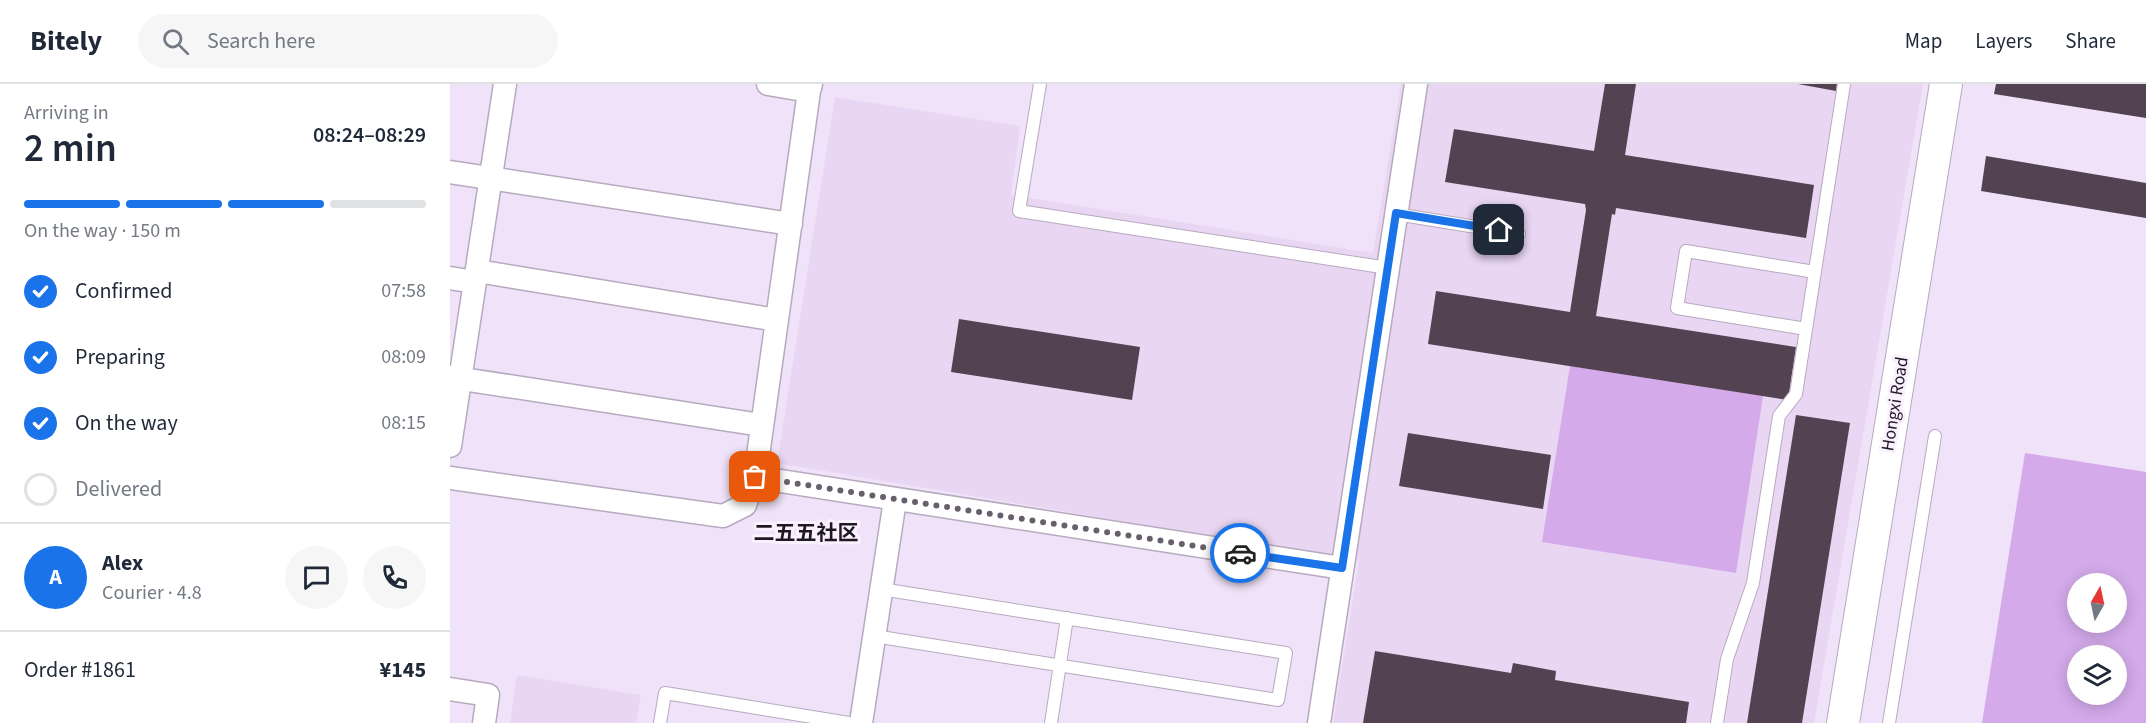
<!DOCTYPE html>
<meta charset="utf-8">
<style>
body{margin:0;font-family:"Source Sans 3","Noto Sans SC",sans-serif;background:#f6f6f7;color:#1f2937;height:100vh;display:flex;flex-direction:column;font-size:22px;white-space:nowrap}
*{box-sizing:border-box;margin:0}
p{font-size:20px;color:#747a83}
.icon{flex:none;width:33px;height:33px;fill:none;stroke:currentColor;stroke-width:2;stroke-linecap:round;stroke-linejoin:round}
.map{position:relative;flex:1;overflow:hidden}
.sheet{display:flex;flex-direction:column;background:#fff;width:450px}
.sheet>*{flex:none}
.needle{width:39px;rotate:9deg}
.fabs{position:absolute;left:1617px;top:489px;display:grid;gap:12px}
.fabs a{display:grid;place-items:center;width:60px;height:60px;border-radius:50%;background:#fff;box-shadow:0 3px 15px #0003;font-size:30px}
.pin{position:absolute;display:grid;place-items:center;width:51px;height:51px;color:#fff;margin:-26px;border-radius:12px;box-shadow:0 3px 9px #0006}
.courier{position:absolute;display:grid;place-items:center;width:60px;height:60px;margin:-30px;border:4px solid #1a73e8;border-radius:50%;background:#fff;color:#222;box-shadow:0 2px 8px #0007}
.headline em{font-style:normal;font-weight:600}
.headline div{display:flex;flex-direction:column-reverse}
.headline{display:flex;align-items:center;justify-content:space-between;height:102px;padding:0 24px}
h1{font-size:39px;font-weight:600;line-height:45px}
.bar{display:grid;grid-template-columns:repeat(4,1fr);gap:9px 6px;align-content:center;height:72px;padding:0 24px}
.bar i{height:8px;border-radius:4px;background:#e0e1e3}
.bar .selected{background:#1a73e8}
.bar p{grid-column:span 4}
.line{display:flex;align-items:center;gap:15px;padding:0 24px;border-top:2px solid #e0e1e3}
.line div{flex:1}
.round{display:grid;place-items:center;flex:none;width:63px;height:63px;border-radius:32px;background:#f6f6f7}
ol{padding:0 24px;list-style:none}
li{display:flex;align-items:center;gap:18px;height:66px}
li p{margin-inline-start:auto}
li .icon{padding:6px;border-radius:50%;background:#1a73e8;color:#fff;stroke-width:4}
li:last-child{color:#747a83}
li i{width:33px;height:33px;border:3px solid #e0e1e3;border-radius:50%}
header{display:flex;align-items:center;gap:36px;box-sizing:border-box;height:84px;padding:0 30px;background:#fff;border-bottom:2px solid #e0e1e3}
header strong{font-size:28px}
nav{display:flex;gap:33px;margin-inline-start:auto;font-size:21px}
.search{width:420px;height:54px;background:#f6f6f7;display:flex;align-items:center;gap:15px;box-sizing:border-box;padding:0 21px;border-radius:33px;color:#747a83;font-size:22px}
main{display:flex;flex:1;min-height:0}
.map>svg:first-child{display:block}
.built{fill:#e9d6f3}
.green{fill:#d4aaea;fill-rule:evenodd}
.building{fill:#534251}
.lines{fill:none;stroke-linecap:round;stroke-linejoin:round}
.lane-casing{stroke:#b7aabf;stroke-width:14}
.street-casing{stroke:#b7aabf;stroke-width:25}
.secondary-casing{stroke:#b7aabf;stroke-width:34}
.lane{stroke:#fff;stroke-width:12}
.street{stroke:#fff;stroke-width:22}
.secondary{stroke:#fff;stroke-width:32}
.done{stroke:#685f6c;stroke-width:6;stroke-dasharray:0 10.8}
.route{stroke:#1a73e8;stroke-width:8}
.labels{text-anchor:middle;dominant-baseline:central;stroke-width:6;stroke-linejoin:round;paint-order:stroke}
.street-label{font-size:18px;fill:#1e1921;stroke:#faf1ff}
.quarter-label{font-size:21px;font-weight:bold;fill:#1e1921;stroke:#faf1ff}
</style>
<header>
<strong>Bitely</strong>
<div class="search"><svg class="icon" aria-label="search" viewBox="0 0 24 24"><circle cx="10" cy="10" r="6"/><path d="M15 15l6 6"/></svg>Search here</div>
<nav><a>Map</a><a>Layers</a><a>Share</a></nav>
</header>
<main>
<section class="sheet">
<div class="headline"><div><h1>2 min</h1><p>Arriving in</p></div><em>08:24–08:29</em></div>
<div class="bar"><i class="selected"></i><i class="selected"></i><i class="selected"></i><i></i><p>On the way · 150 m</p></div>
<ol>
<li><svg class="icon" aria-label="check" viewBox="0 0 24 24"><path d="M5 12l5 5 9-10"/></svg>Confirmed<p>07:58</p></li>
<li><svg class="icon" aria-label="check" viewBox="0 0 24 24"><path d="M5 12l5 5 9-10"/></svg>Preparing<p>08:09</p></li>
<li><svg class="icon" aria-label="check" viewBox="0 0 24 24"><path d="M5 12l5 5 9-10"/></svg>On the way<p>08:15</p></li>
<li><i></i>Delivered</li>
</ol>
<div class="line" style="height:108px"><b class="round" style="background:#1a73e8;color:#fff">A</b><div><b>Alex</b><p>Courier · 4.8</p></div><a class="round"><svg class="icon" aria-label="chat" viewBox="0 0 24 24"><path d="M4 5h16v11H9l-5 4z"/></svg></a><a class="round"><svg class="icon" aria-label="phone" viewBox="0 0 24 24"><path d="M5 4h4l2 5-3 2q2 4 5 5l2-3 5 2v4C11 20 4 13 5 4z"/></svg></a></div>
<div class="line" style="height:78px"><div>Order #1861</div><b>¥145</b></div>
</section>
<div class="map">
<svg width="1696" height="639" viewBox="0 0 1696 639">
<rect width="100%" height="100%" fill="#f0e2f8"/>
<path class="built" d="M951,0H1473L1364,639H883L909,477L327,379L385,13L570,42L561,111L923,169Z
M67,591L191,611L186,639H60Z"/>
<path class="green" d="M1120,282L1313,312L1286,489L1092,458Z
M1575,369L1696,388V639H1532ZM1628,500H1666V538H1628ZM1628,572H1666V610H1628Z"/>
<path class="building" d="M1155,0H1186L1175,71L1364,101L1356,154L1166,124L1165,131L1162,130L1146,232L1346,263L1338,316L978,260L986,207L1120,228L1136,126L1135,120L995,98L1004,45L1144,67Z
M1348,0H1387L1386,7Z
M1546,0H1696V34L1544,10Z
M1536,72L1696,99V134L1531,107Z
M509,235L690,263L682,316L501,288Z
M1346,331L1400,339L1352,639H1297Z
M958,349L1101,371L1093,425L949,402Z
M925,567L1061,589L1063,579L1106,587L1105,596L1239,618L1236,639H913Z"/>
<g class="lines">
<defs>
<path id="lane" d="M590,0L569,127L938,184
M946,130L1069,150
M1356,245L1227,224L1236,167L1365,188
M424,552L828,616L836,569L431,505
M210,639L215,609L399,639
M601,639L617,534
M1267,639L1277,575L1303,499L1329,332L1346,310L1394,0
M1439,639L1485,352"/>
<path id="street" d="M318,0L359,7L361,0
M359,7L305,393L892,484
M0,88L341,140
M27,187L327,236
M0,194L25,198
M0,293L311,341
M0,362L55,0
M0,394L273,432L295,421L305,393
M0,605L38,611L34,639
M411,639L445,416
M869,639L966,0"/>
<path id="secondary" d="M1393,639L1496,0"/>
</defs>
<use href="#lane" class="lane-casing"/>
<use href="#street" class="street-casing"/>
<use href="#secondary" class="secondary-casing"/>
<use href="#lane" class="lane"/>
<use href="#street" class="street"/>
<use href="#secondary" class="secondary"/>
</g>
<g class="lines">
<path class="done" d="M305,393L790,469"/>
<path class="route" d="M790,469L892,484L946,129L1049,146"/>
</g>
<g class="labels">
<g class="street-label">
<text transform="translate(1445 320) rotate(-81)">Hongxi Road</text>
</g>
<g class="quarter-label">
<text x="356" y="449">二五五社区</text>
</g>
</g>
</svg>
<div class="fabs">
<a><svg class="needle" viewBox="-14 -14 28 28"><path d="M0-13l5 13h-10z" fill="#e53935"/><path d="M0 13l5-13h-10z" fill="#747a83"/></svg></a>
<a><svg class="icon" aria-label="layers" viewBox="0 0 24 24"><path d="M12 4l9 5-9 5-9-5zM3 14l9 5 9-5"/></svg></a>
</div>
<div class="pin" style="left:305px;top:393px;background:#ea580c"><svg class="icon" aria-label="bag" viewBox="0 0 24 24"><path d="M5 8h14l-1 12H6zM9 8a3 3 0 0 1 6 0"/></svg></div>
<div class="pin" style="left:1049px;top:146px;background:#1f2937"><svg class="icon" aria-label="home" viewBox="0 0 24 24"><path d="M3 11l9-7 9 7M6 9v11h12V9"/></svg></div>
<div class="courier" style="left:790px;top:469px"><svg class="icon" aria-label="car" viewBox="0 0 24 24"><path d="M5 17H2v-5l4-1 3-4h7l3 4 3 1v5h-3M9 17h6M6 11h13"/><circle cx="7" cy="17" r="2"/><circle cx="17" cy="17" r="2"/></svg></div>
</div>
</main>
